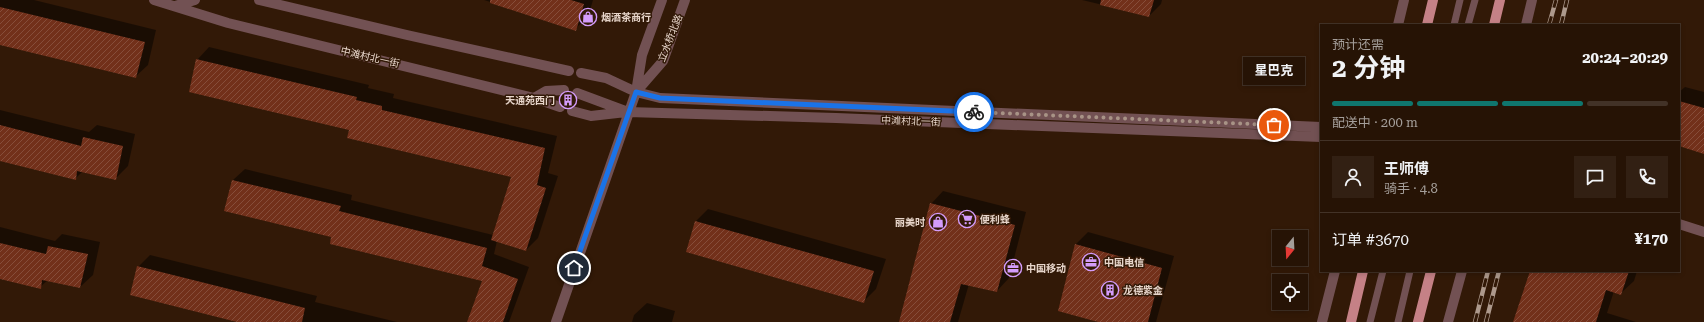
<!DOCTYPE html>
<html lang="zh">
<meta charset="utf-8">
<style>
body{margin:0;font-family:"Roboto Serif","Noto Sans SC",serif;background:#322013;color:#f1f3f6;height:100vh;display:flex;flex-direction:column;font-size:15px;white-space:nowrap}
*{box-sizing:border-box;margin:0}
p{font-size:13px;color:#a49e9a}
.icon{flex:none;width:22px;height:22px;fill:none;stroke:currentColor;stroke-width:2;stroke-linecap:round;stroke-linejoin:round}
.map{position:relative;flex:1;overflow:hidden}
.side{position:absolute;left:1320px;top:24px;width:360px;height:248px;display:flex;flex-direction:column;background:#261305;border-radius:0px;box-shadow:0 2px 6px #0003,0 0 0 1px #423227}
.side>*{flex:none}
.needle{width:26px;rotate:198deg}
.tools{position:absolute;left:1272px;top:230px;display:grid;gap:8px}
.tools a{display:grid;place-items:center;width:36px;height:36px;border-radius:0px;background:#261305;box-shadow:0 2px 6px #0003,0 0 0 1px #423227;font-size:20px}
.pin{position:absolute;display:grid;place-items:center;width:34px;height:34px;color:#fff;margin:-17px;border:2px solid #fff;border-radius:50%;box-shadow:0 1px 4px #0007}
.courier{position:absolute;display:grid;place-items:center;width:40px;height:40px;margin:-20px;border:3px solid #1a73e8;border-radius:50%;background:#fff;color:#222;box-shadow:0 1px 5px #0007}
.bubble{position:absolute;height:28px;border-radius:0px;background:#261305;box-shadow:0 2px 6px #0003,0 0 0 1px #423227;font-size:13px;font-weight:700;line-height:28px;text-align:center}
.headline em{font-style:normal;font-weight:700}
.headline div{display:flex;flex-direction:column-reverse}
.headline{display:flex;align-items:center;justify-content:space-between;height:68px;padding:0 12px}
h1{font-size:26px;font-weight:700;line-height:30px}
.bar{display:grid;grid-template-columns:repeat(4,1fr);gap:6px 4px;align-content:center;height:48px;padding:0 12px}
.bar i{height:5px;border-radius:3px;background:#423227}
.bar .active{background:#0f766e}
.bar p{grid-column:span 4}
.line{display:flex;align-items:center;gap:10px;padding:0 12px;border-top:1px solid #423227}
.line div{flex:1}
.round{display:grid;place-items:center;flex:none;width:42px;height:42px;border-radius:0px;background:#322013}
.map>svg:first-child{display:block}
.shadow{fill:#0007}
.building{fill:url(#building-hatch)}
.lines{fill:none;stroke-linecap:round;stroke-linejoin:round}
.service{stroke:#725153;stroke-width:7}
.minor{stroke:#725153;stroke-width:10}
.tertiary{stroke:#725153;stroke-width:10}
.primary{stroke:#c58186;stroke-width:10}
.rail-casing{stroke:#ad998c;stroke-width:4.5}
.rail{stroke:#321907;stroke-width:3;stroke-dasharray:9;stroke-linecap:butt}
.done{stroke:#a89386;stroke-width:4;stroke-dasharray:0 7.2}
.route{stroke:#1a73e8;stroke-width:5}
.labels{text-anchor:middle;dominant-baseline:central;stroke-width:3;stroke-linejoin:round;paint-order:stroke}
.poi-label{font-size:10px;font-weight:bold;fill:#e7d5ca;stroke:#321907;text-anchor:start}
.street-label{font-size:10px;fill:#e7d5ca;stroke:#321907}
</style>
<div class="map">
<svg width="1704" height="322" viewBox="0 0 1704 322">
<defs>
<pattern id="building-hatch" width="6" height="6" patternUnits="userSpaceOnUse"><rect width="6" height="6" fill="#72301a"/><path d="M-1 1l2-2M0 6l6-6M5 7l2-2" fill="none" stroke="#864d3a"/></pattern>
</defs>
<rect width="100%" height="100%" fill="#321907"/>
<path class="shadow" d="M0,0H34L156,30L148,65L135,77L0,44Z
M484,0H593L588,17L575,29Z
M1082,0H1162L1161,4L1149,16Z
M209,47L369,85L368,88L394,94L393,98L557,136L548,173L558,176L538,238L526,250L497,241L494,254L529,267L509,322H468L483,280L333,236L233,180L245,169L352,195L351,200L493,235L512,176L350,129L197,60Z
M1685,87L1704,92V152L1679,145V92Z
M0,110L89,132L97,125L135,134L128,166L115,179L83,171L75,179L0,160Z
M943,191L1026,212L1009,278L997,291L969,284L958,322H900L931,204Z
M708,209L886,259L876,289L863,302L696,221Z
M0,227L55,241L62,234L100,242L93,275L80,287L48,280L40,287L0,278Z
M1088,232L1174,256L1156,322H1096L1076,244Z
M150,255L317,296L315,302L397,322H241L138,267Z
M1531,271H1637L1634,281L1621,293L1614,291L1607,313L1636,322H1514Z
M647,303L675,311L672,322H632L634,315Z"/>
<path class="building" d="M490,0H571L584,4L576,31L490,3Z
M1101,0H1154L1149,17L1100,5Z
M0,7L145,42L136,78L0,45Z
M196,59L357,97L356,100L382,106V110L545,148L537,185L546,188L526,251L491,240L511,177L347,138L349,130L189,92Z
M1679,101L1704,108V154L1679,146Z
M0,125L81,146L83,137L123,146L116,180L77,171L76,180L0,161Z
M232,180L341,206L339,211L487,248L482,266L518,279L503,322H467L482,281L330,244L331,237L224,211Z
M930,203L1015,225L997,292L961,284L950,322H899Z
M695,221L874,271L864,303L686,252Z
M0,243L46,254L48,246L88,254L80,288L42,280L41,289L0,279Z
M1075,244L1162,268L1148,322H1098L1058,311Z
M137,266L305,308L302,322H237L130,295Z
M1530,271H1629L1621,295L1606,290L1596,322H1513Z"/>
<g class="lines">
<path class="service" d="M1454,25L1460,0
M1468,25L1475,0
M1370,322L1383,271
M1398,322L1410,271"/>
<path class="minor" d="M1398,25L1404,0
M1526,25L1532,0
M1322,322L1335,271
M1448,322L1462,271"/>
<path class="tertiary" d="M154,0L228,23L534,98L560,107
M259,0L407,35L569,71
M175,6L195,0
M581,73L606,78L636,92L660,98L1321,127
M636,92L663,61L685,0
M577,93L628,112L836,118L1321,137
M534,98L546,91L564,90
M572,111L591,116L626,112
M1679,224L1704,232
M556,322L636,92L642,55L662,0"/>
<path class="primary" d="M1427,25L1433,0
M1494,25L1500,0
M1351,322L1363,271
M1418,322L1431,271"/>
<defs>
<path id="rail" d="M1549,25L1556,0
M1561,25L1567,0
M1475,322L1488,271
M1486,322L1499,271"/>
</defs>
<use href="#rail" class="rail-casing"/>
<use href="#rail" class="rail"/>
</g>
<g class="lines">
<path class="done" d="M974,112L1274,125"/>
<path class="route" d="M574,268L636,92L660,98L974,112"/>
</g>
<defs>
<symbol id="shop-ring" viewBox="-11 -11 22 22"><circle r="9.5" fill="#321907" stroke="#d49cfb" stroke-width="1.5"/><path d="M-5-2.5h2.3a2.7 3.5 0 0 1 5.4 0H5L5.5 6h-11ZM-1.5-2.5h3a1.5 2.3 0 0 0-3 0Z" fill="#d49cfb"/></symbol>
<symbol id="building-ring" viewBox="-11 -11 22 22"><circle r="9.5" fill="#321907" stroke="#d49cfb" stroke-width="1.5"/><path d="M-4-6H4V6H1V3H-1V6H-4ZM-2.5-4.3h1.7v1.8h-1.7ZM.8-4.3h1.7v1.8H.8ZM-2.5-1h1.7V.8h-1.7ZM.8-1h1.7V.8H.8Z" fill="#d49cfb"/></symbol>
<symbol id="supermarket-ring" viewBox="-11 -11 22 22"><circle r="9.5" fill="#321907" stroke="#d49cfb" stroke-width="1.5"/><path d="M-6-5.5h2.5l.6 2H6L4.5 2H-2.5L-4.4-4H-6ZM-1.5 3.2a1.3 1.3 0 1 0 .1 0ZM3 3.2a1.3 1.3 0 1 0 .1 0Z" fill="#d49cfb"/></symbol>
<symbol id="office-ring" viewBox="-11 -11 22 22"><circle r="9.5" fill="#321907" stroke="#d49cfb" stroke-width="1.5"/><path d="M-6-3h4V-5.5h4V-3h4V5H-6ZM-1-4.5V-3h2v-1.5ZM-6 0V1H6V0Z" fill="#d49cfb"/></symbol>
</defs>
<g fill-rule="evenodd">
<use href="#shop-ring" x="578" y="7" width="20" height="20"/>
<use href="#building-ring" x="558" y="90" width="20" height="20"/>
<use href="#supermarket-ring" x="957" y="209" width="20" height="20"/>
<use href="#shop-ring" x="928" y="212" width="20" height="20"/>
<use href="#office-ring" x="1081" y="252" width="20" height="20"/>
<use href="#office-ring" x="1003" y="258" width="20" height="20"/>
<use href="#building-ring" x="1100" y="280" width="20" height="20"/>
</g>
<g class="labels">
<g class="poi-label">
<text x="601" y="17">烟酒茶商行</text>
<text x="555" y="100" text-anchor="end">天通苑西门</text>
<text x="980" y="219">便利蜂</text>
<text x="925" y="222" text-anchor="end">丽美时</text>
<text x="1104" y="262">中国电信</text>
<text x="1026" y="268">中国移动</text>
<text x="1123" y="290">龙德紫金</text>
</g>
<g class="street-label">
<text transform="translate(670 38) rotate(-68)">立水桥北路</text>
<text transform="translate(370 57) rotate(13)">中滩村北一街</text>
<text transform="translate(911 121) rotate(2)">中滩村北一街</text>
</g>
</g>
</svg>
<div class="tools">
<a><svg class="needle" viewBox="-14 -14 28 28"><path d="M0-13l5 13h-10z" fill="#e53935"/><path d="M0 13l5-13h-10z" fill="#a49e9a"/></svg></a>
<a><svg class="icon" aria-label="locate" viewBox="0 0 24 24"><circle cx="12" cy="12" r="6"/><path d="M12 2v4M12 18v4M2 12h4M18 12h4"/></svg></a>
</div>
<div class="pin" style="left:1274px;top:125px;background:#ea580c"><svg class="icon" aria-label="bag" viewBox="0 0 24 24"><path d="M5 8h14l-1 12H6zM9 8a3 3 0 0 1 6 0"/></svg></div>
<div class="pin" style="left:574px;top:268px;background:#1f2937"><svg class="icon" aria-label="home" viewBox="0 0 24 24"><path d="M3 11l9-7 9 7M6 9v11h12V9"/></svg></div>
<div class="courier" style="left:974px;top:112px"><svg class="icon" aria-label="bike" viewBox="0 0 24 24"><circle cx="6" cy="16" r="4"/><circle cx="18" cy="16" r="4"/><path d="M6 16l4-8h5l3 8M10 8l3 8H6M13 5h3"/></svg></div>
<div class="bubble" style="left:1243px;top:57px;width:62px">星巴克</div>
<section class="side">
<div class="headline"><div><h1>2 分钟</h1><p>预计还需</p></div><em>20:24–20:29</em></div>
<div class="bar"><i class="active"></i><i class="active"></i><i class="active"></i><i></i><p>配送中 · 200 m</p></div>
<div class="line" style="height:72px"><a class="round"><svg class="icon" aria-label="person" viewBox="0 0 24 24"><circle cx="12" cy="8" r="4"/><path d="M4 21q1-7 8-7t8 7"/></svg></a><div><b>王师傅</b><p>骑手 · 4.8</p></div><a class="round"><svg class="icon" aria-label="chat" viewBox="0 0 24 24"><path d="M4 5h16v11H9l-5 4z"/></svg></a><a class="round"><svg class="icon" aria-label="phone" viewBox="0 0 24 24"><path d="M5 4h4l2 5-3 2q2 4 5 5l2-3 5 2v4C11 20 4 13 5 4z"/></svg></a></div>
<div class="line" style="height:52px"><div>订单 #3670</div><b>¥170</b></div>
</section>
</div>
